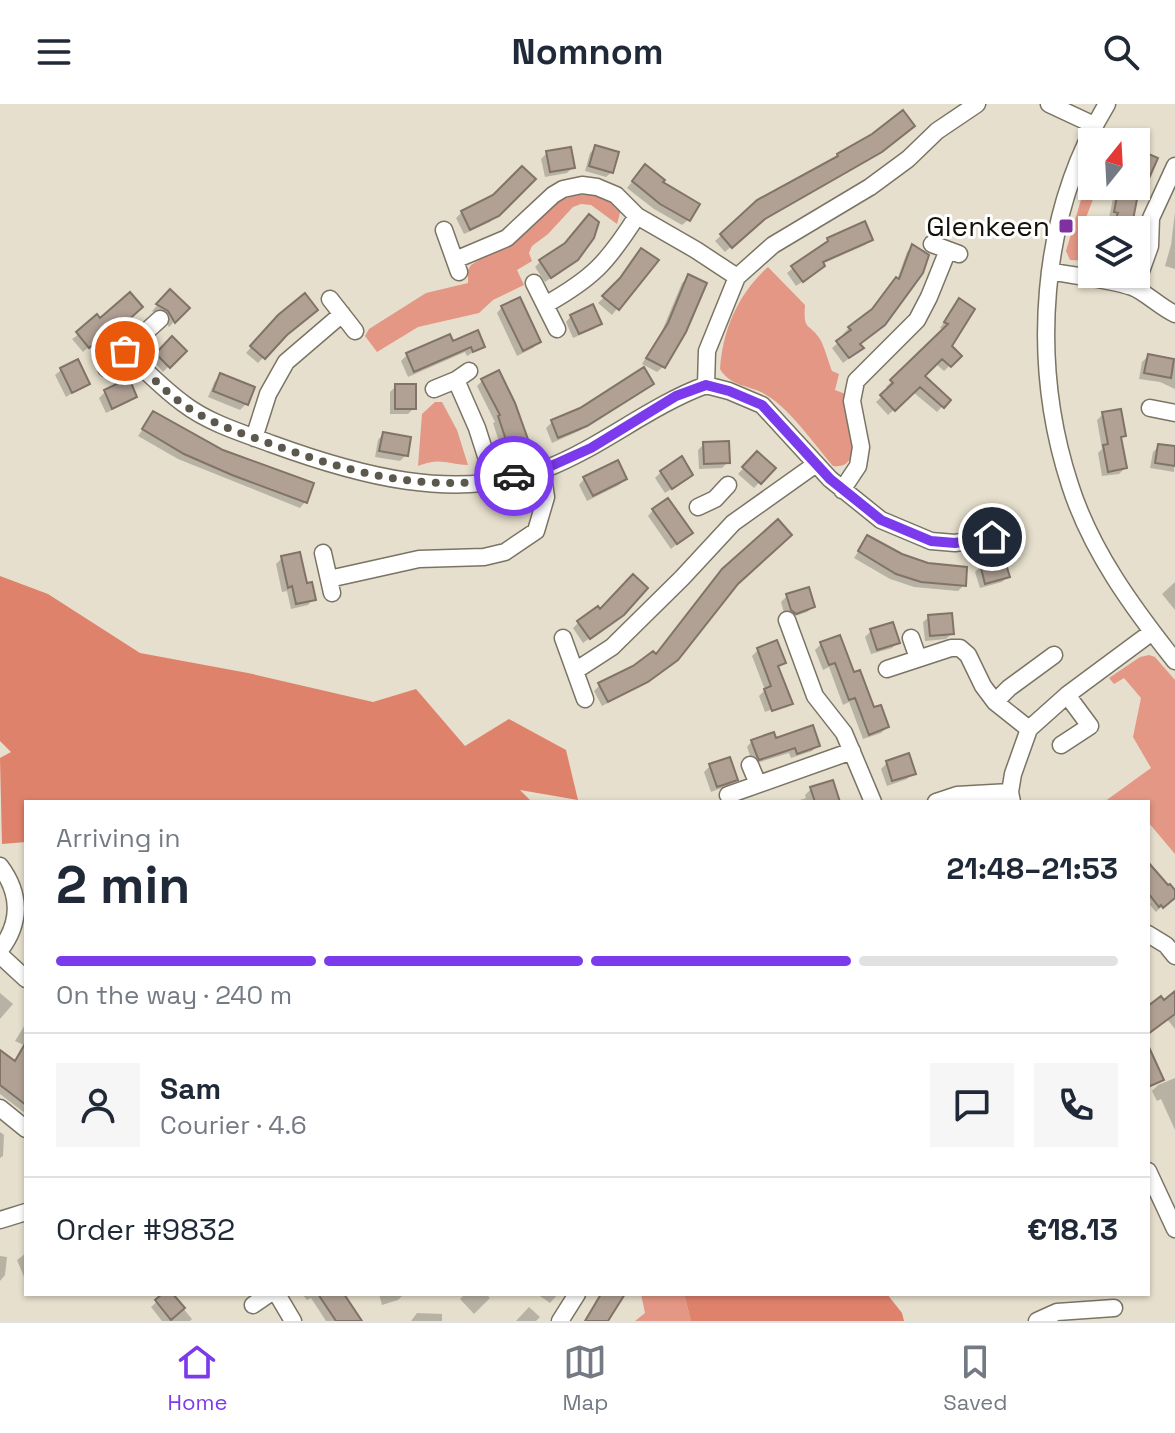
<!DOCTYPE html>
<meta charset="utf-8">
<style>
body{margin:0;font-family:"Space Grotesk",sans-serif;background:#f6f6f7;color:#1f2937;height:100vh;display:flex;flex-direction:column;font-size:30px;white-space:nowrap}
*{box-sizing:border-box;margin:0}
p{font-size:26px;color:#747a83}
.icon{flex:none;width:44px;height:44px;fill:none;stroke:currentColor;stroke-width:2;stroke-linecap:round;stroke-linejoin:round}
.map{position:relative;flex:1;overflow:hidden}
.details{position:absolute;left:24px;top:696px;width:1126px;height:496px;display:flex;flex-direction:column;background:#fff;border-radius:0px;box-shadow:0 2px 6px #0004}
.details>*{flex:none}
.needle{width:52px;rotate:18deg}
.tools{position:absolute;left:1078px;top:24px;display:grid;gap:16px}
.tools a{display:grid;place-items:center;width:72px;height:72px;border-radius:0px;background:#fff;box-shadow:0 2px 6px #0004;font-size:40px}
.pin{position:absolute;display:grid;place-items:center;width:68px;height:68px;color:#fff;margin:-34px;border:4px solid #fff;border-radius:50%;box-shadow:0 2px 8px #0007}
.courier{position:absolute;display:grid;place-items:center;width:80px;height:80px;margin:-40px;border:6px solid #7c3aed;border-radius:50%;background:#fff;color:#222;box-shadow:0 2px 10px #0007}
.head em{font-style:normal;font-weight:800}
.head div{display:flex;flex-direction:column-reverse}
.head{display:flex;align-items:center;justify-content:space-between;height:136px;padding:0 32px}
h1{font-size:52px;font-weight:800;line-height:60px}
.bar{display:grid;grid-template-columns:repeat(4,1fr);gap:12px 8px;align-content:center;height:96px;padding:0 32px}
.bar i{height:10px;border-radius:6px;background:#e0e1e3}
.bar .on{background:#7c3aed}
.bar p{grid-column:span 4}
.line{display:flex;align-items:center;gap:20px;padding:0 32px;border-top:2px solid #e0e1e3}
.line div{flex:1}
.round{display:grid;place-items:center;flex:none;width:84px;height:84px;border-radius:0px;background:#f6f6f7}
header{display:flex;justify-content:space-between;align-items:center;height:104px;padding:0 32px;background:#fff;font-size:36px;font-weight:800}
.dock{display:flex;justify-content:space-around;align-items:center;height:112px;border-top:2px solid #e0e1e3;background:#fff;font-size:22px;color:#747a83}
.dock a{display:grid;justify-items:center;gap:4px}
.dock .on{color:#7c3aed}
.map>svg:first-child{display:block}
.green{fill:#e39784}
.forest{fill:#df826b}
.shadow{fill:#0003}
.building{fill:#b1a195;stroke:#817367;stroke-width:2}
.lines{fill:none;stroke-linecap:round;stroke-linejoin:round}
.minor-casing{stroke:#7a7464;stroke-width:19}
.minor{stroke:#fff;stroke-width:16}
.done{stroke:#5d584e;stroke-width:8;stroke-dasharray:0 14.4}
.route{stroke:#7c3aed;stroke-width:10}
.poi-dot{fill:#8030a0;stroke:#fff;stroke-width:3}
.labels{text-anchor:middle;dominant-baseline:central;stroke-width:6;stroke-linejoin:round;paint-order:stroke}
.poi-label{font-size:28px;fill:#13100a;stroke:#fff;text-anchor:end}
</style>
<header><svg class="icon" aria-label="menu" viewBox="0 0 24 24"><path d="M4 6h16M4 12h16M4 18h16"/></svg>Nomnom<svg class="icon" aria-label="search" viewBox="0 0 24 24"><circle cx="10" cy="10" r="6"/><path d="M15 15l6 6"/></svg></header>
<div class="map">
<svg width="1175" height="1217" viewBox="0 0 1175 1217">
<rect width="100%" height="100%" fill="#e6dfcd"/>
<path class="green" d="M1092,58V82H1098L1084,119V140L1092,141V157L1070,156L1066,147Z
M590,90L605,95L621,105L617,120L591,101L581,100L573,103L548,130L532,142L529,149L532,157L517,166L524,181L493,196L479,209L418,223L377,248L365,232L369,225L426,189L468,179V166L471,161C485,151 502,146 516,136C548,114 546,92 590,90Z
M768,163L805,201C803,228 809,218 820,235C825,244 828,257 832,267L839,270L835,286L848,291L849,326L856,339C852,353 849,364 833,362C814,340 789,303 763,289C747,281 730,282 720,265C723,225 738,190 768,163Z
M435,298H442L457,326L468,361C447,360 441,353 418,362L422,310Z
M1149,551L1155,553L1175,576V750L1148,718V698H1104L1151,664L1133,633L1141,594L1124,574L1114,580L1109,574L1140,553Z
M641,1190H684L691,1217H635L645,1209Z"/>
<path class="forest" d="M0,472L48,490L140,549L248,569L373,598L416,585L465,642L509,615L566,646L578,696L520,686L532,698H26V738L2,740L0,654L11,648L0,637Z
M684,1190H887L902,1209L904,1217H691Z"/>
<path class="shadow" d="M907,28L874,53L756,120L725,148L715,137L758,98L873,32Z
M1143,42L1145,43V78L1137,83L1130,126H1109L1114,114H1109L1114,89L1122,82H1136V50Z
M596,43L612,68L606,73L585,67L590,49Z
M547,49L573,63L567,69L545,73L541,55Z
M639,69L688,116L682,121L654,105L627,84Z
M533,75L490,118L464,130L456,114L462,108Z
M1175,108V165L1165,162L1171,141Z
M871,135L865,141L822,160L823,162L817,168L796,182L787,169L828,136Z
M913,142L927,151L858,240L855,250L843,259L832,244L845,233L843,230L849,224L869,210L897,176L907,148Z
M656,156L612,211L598,199L615,183Z
M540,158L570,161L545,178L535,163Z
M688,173L663,263L657,268L642,260L662,227L682,179Z
M170,188L187,204L169,223L162,213L152,207Z
M959,197L949,243L959,252L944,267L935,259L922,272L948,296L937,308L913,288L888,311L876,298L889,286L886,283L944,226L940,224Z
M502,203L539,238L533,244L517,252L497,209Z
M135,209L118,223L116,220L83,248L72,235L100,216Z
M279,212L281,235L258,259L246,249Z
M571,212L600,219L594,225L573,234L566,218Z
M172,235L184,247L163,268L152,255Z
M452,239L483,242L467,252L465,248L408,273L401,257L407,251Z
M1148,252L1175,257V285L1160,278L1139,275L1142,258Z
M61,266L88,279L66,293L55,271Z
M221,271L246,300L240,306L208,293L215,277Z
M483,276L528,341L522,347L504,353L493,319L495,318L477,282Z
M396,282L414,304L408,310H390V288Z
M646,285L579,327L552,339L546,324L552,318L580,306Z
M105,288L135,293L129,298L106,309L99,294Z
M153,310L305,398L300,404L178,355L138,332Z
M1103,310L1124,331L1120,335L1125,364L1119,370L1102,372L1098,349L1102,345L1097,316Z
M383,330L406,351L400,357L375,353L378,336Z
M704,340L728,358L722,364L699,365L698,346Z
M1159,342L1175,344L1174,368L1150,364L1153,348Z
M757,350L773,364L754,384L738,370Z
M661,368L685,376L665,389L655,374Z
M584,375H625L619,381L587,397L579,381Z
M653,406L690,429L671,445L648,412Z
M868,433L964,481L958,487L914,483L890,475L854,454Z
M282,454L313,495L308,501L291,505L287,487L282,488L276,460Z
M981,462L1007,473L1002,478L980,484L975,468Z
M1175,478V506L1162,490Z
M734,481L649,577L602,602L594,587L600,581L655,552Z
M787,492L813,502L807,508L789,514L785,512L781,498Z
M600,508L620,512L583,539L573,524L579,518Z
M929,513L952,529L946,535L925,537L923,518Z
M871,527L898,538L892,544L871,550L865,533Z
M821,540L853,571L873,606L887,623L881,629L863,635L849,598L843,601L829,563L823,566L815,546Z
M758,546L784,559L777,565L790,599L786,604V600L765,608L759,592L765,586L752,552Z
M775,636L818,641L812,647L791,654L789,649L753,660L747,643L752,637Z
M887,659L913,669L907,675L887,682L881,665Z
M710,662L735,675L730,681L711,688L704,668Z
M811,685L835,698H794L806,694L805,691Z
M1148,760L1175,790L1156,808L1149,800L1151,798L1148,794Z
M0,889L13,900L0,915Z
M1175,890V925L1167,915L1148,931V904L1163,899Z
M26,919V942L15,937Z
M0,952L26,971V1010L0,990Z
M1175,974V1026L1161,995L1157,997L1152,987L1158,981Z
M0,1028L4,1031L3,1052L0,1054Z
M26,1149V1172L24,1173L17,1156Z
M0,1152L7,1153L5,1171L0,1177Z
M166,1190H171L192,1215L190,1217H162L151,1203Z
M302,1190H335L359,1217H326L311,1194L307,1196Z
M379,1190H404L398,1196L382,1201Z
M465,1190H486L490,1194L474,1210L460,1195Z
M537,1190H558L550,1199Z
M529,1203L540,1213L536,1217H516Z
M417,1209L442,1210V1217H411Z"/>
<path class="building" d="M903,6L915,22L882,48L765,115L732,144L720,130L757,96L838,52L837,50L872,30Z
M595,41L619,48L613,69L589,62Z
M571,43L575,64L550,68L546,47Z
M1139,46L1158,54L1147,79L1136,74V54Z
M645,60L665,76L663,78L700,100L690,117L660,100L632,77Z
M522,62L536,75L499,112L470,126L461,107L493,91Z
M1119,82L1139,85L1131,126H1111L1118,109L1114,108Z
M589,110L599,118L594,134L578,156L551,174L539,156L565,139Z
M865,117L873,136L823,158L825,162L803,178L791,162L828,137L827,134Z
M912,140L929,151L923,169L885,221L860,240L864,244L849,254L836,237L851,226L848,223L872,205L896,173L899,175Z
M641,144L659,156L619,206L602,192L620,174Z
M688,170L707,179L686,228L665,264L646,254L668,219Z
M170,185L190,204L175,219L168,207L156,200Z
M130,188L143,203L125,219L122,216L89,244L76,228L97,210L100,214Z
M305,189L318,206L287,231L265,255L250,242L278,211Z
M520,193L541,238L523,247L501,202Z
M959,194L975,205L952,242L962,252L951,263L942,255L925,272L951,296L944,304L920,283L895,307L880,291L893,279L890,276L948,220L944,218Z
M593,200L602,220L579,230L570,211Z
M478,226L485,243L473,248L471,243L414,268L406,249L450,230L453,237Z
M172,232L187,247L170,264L158,252V247Z
M1148,250L1174,255L1171,274L1144,269Z
M78,255L90,280L72,289L60,264Z
M644,263L654,280L587,322L558,334L551,316L580,304Z
M499,266L515,299L530,341L510,348L498,312L500,311L481,275Z
M220,269L255,283L248,301L213,287Z
M129,274L137,293L112,305L104,286Z
M395,280H416V305H395Z
M1121,305L1126,332L1121,333L1127,364L1108,368L1103,341L1108,340L1102,308Z
M153,307L223,346L314,379L307,399L232,371L184,350L142,325Z
M383,328L411,333L408,352L379,347Z
M729,337L730,359L704,360L703,338Z
M1158,340L1175,342V362L1155,359Z
M757,347L776,364L761,380L742,363Z
M682,352L693,371L672,385L660,367Z
M618,356L627,375L593,392L583,373Z
M668,394L693,429L677,440L652,405Z
M778,415L792,431L738,480L678,556L648,578L608,598L598,579L633,562L653,547L656,550L722,465Z
M867,431L902,450L928,459L967,463L966,482L921,478L896,470L858,447Z
M300,448L307,479L312,478L316,496L296,500L292,482L288,484L281,452Z
M1004,454L1010,473L985,480L980,460Z
M633,470L648,484L624,511L590,535L577,517L598,502L600,505Z
M809,483L815,503L796,510L791,506L786,490Z
M952,509L954,530L930,532L928,511Z
M893,518L900,539L877,546L870,525Z
M840,531L854,568L860,566L874,603L881,601L889,623L869,631L855,594L849,596L835,559L829,561L820,538Z
M777,536L786,559L778,562L793,600L772,607L764,585L771,582L757,544Z
M813,621L820,642L797,650L795,644L759,656L757,652L751,636L774,628L776,634Z
M909,649L916,670L892,677L886,657Z
M730,653L738,676L717,683L709,660Z
M833,676L840,698H815L810,683Z
M1148,758L1168,781L1170,780L1175,786V794L1163,804L1161,801L1159,803L1148,789Z
M1175,887V910L1148,930V902L1161,892L1164,896Z
M26,938V1001L0,981V946L15,957Z
M1148,941L1164,976L1148,983Z
M162,1190H173L185,1204L171,1216L155,1196Z
M318,1190H344L362,1217H336Z
M601,1190H625L608,1217H585Z"/>
<g class="lines">
<defs>
<path id="minor" d="M1049,0L1094,21
M1107,0C1039,112 1030,258 1070,381C1091,447 1133,504 1175,557
M444,126L459,168
M932,140L959,150
M455,156L507,134L553,91L563,85L582,81L597,83L616,91L637,112L696,146L737,173
M1050,167C1077,173 1105,174 1132,183C1144,187 1160,203 1175,210
M534,179L557,225
M1135,184L1150,142L1151,114L1175,62
M330,195L355,227
M545,201C593,174 607,159 637,112
M125,247C144,265 163,285 184,300C209,319 242,329 272,340C357,371 456,399 545,365C602,343 649,302 706,281
M106,264L160,215
M456,276L477,324L494,377
M706,281L707,247L737,173L773,141L870,83L908,55L937,27L977,0
M706,281L729,287L762,301L830,375L881,416L931,437L955,439L992,433
M434,285L456,276L469,267
M1150,304L1175,309
M254,334L268,290L286,258L342,210
M842,386L858,362L861,343L852,297L856,277L917,216L929,193L948,146
M698,403L715,395L728,381
M323,449L332,489
M329,475L419,455L484,453L505,448L536,427L546,393L542,366
M787,516L815,592L844,629L873,698
M563,534L585,595
M911,534L918,554
M887,565L951,544H960L968,551L983,582L995,598L1029,625
M575,567L612,543L682,474L733,419L816,360
M995,598L1009,584L1054,551
M1061,641L1090,622L1067,591
M750,661L758,680
M728,691L852,647
M936,698L957,691L1010,688
M1012,698L1010,688L1013,670L1029,625L1067,591L1152,528
M0,762C21,790 21,819 0,846
M1148,830L1166,841L1175,852
M0,851L26,875
M0,1004L26,1025
M1148,1067L1175,1125
M0,1116L26,1108
M277,1190L293,1217
M253,1201L269,1190
M560,1217L577,1190
M1037,1217L1057,1208L1114,1204"/>
</defs>
<use href="#minor" class="minor-casing"/>
<use href="#minor" class="minor"/>
</g>
<g class="lines">
<path class="done" d="M125,247C144,265 163,286 184,301C211,320 244,330 274,341C352,369 431,391 514,372"/>
<path class="route" d="M514,372L542,366L591,344L676,292L706,281L729,287L762,301L830,375L881,416L931,437L955,439L992,433"/>
</g>
<rect class="poi-dot" x="1058" y="114" width="16" height="16" rx="4"/>
<g class="labels">
<g class="poi-label">
<text x="1050" y="122">Glenkeen</text>
</g>
</g>
</svg>
<div class="tools">
<a><svg class="needle" viewBox="-14 -14 28 28"><path d="M0-13l5 13h-10z" fill="#e53935"/><path d="M0 13l5-13h-10z" fill="#747a83"/></svg></a>
<a><svg class="icon" aria-label="layers" viewBox="0 0 24 24"><path d="M12 4l9 5-9 5-9-5zM3 14l9 5 9-5"/></svg></a>
</div>
<div class="pin" style="left:125px;top:247px;background:#ea580c"><svg class="icon" aria-label="bag" viewBox="0 0 24 24"><path d="M5 8h14l-1 12H6zM9 8a3 3 0 0 1 6 0"/></svg></div>
<div class="pin" style="left:992px;top:433px;background:#1f2937"><svg class="icon" aria-label="home" viewBox="0 0 24 24"><path d="M3 11l9-7 9 7M6 9v11h12V9"/></svg></div>
<div class="courier" style="left:514px;top:372px"><svg class="icon" aria-label="car" viewBox="0 0 24 24"><path d="M5 17H2v-5l4-1 3-4h7l3 4 3 1v5h-3M9 17h6M6 11h13"/><circle cx="7" cy="17" r="2"/><circle cx="17" cy="17" r="2"/></svg></div>
<section class="details">
<div class="head"><div><h1>2 min</h1><p>Arriving in</p></div><em>21:48–21:53</em></div>
<div class="bar"><i class="on"></i><i class="on"></i><i class="on"></i><i></i><p>On the way · 240 m</p></div>
<div class="line" style="height:144px"><a class="round"><svg class="icon" aria-label="person" viewBox="0 0 24 24"><circle cx="12" cy="8" r="4"/><path d="M4 21q1-7 8-7t8 7"/></svg></a><div><b>Sam</b><p>Courier · 4.6</p></div><a class="round"><svg class="icon" aria-label="chat" viewBox="0 0 24 24"><path d="M4 5h16v11H9l-5 4z"/></svg></a><a class="round"><svg class="icon" aria-label="phone" viewBox="0 0 24 24"><path d="M5 4h4l2 5-3 2q2 4 5 5l2-3 5 2v4C11 20 4 13 5 4z"/></svg></a></div>
<div class="line" style="height:104px"><div>Order #9832</div><b>€18.13</b></div>
</section>
</div>
<nav class="dock">
<a class="on"><svg class="icon" aria-label="home" viewBox="0 0 24 24"><path d="M3 11l9-7 9 7M6 9v11h12V9"/></svg>Home</a>
<a><svg class="icon" aria-label="map" viewBox="0 0 24 24"><path d="M3 6l6-2 6 2 6-2v14l-6 2-6-2-6 2zM9 4v14M15 6v14"/></svg>Map</a>
<a><svg class="icon" aria-label="saved" viewBox="0 0 24 24"><path d="M7 4h10v16l-5-4-5 4z"/></svg>Saved</a>
</nav>
